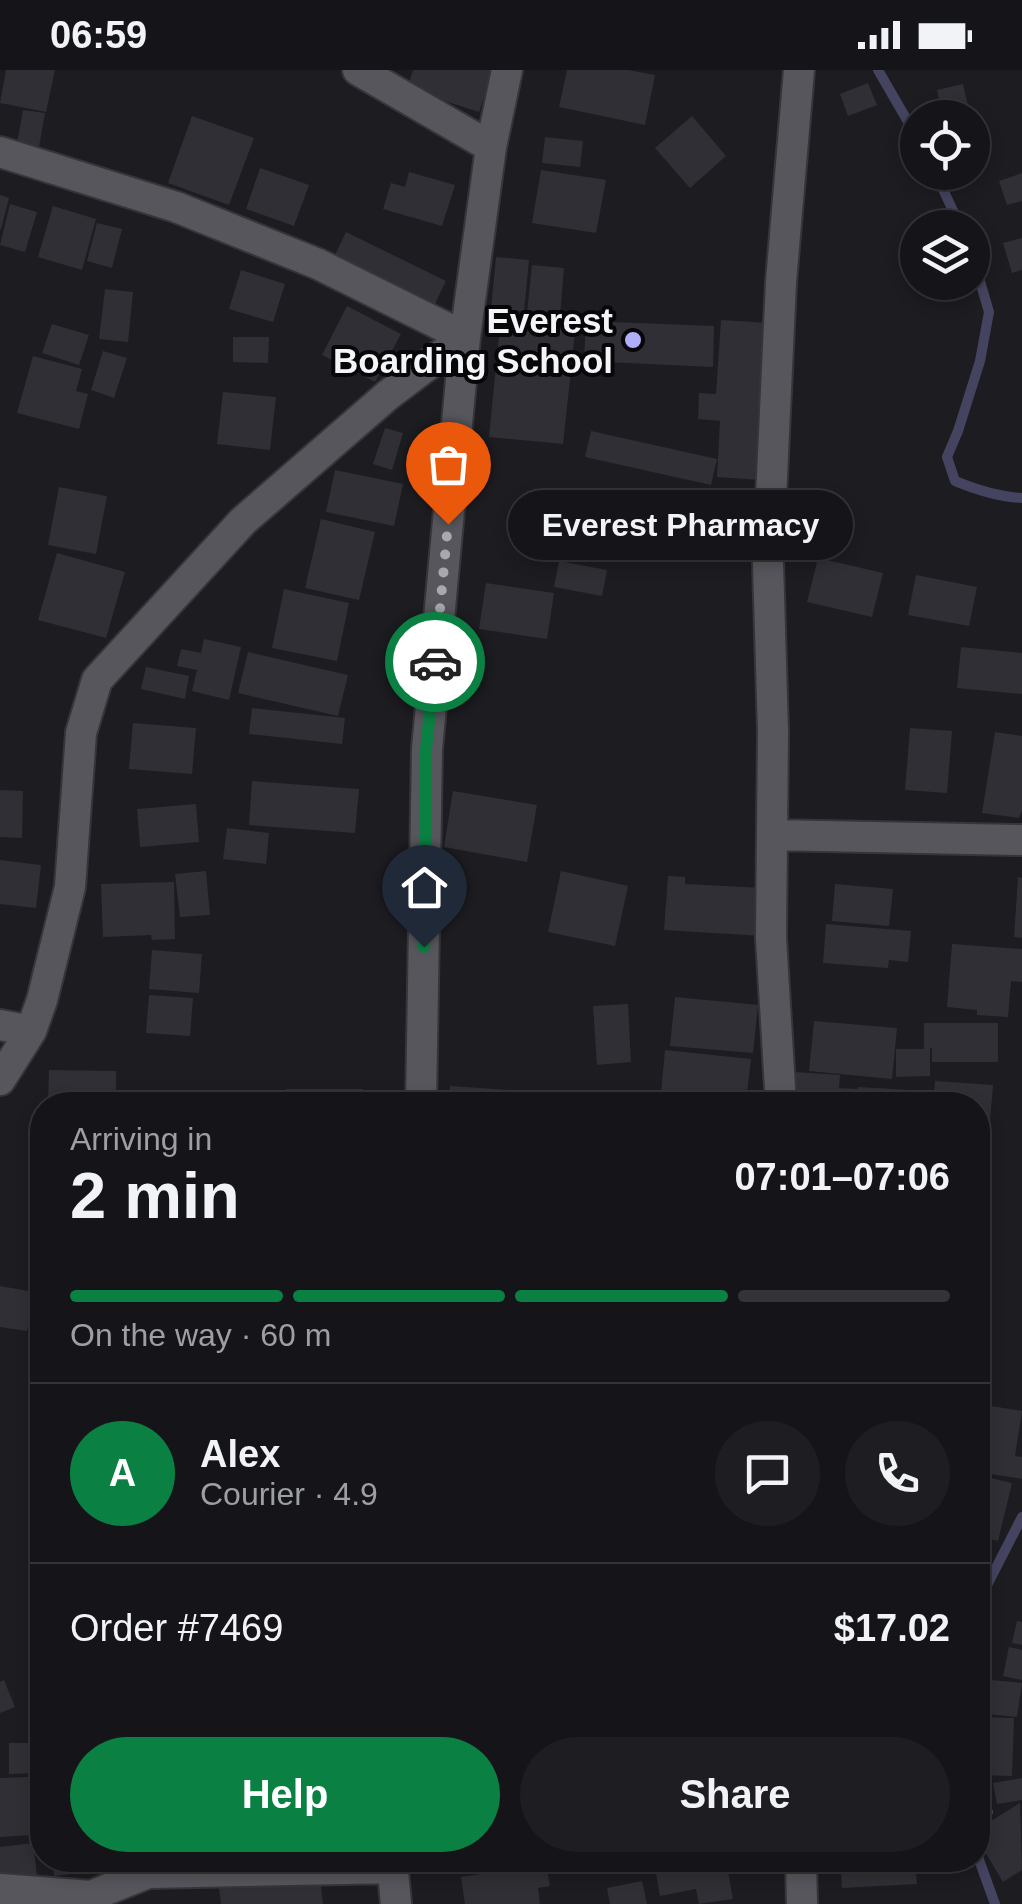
<!DOCTYPE html>
<meta charset="utf-8">
<style>
body{margin:0;font-family:Helvetica,sans-serif;background:#1e1e22;color:#f1f3f6;height:100vh;display:flex;flex-direction:column;font-size:38px;white-space:nowrap}
*{box-sizing:border-box;margin:0}
p{font-size:32px;color:#9d9fa2}
.icon{flex:none;width:55px;height:55px;fill:none;stroke:currentColor;stroke-width:2;stroke-linecap:round;stroke-linejoin:round}
.map{position:relative;flex:1;overflow:hidden}
.panel{position:absolute;left:30px;top:1022px;width:960px;height:780px;display:flex;flex-direction:column;background:#151519;border-radius:40px;box-shadow:0 5px 15px #0003,0 0 0 2px #343438}
.panel>*{flex:none}
.tools{position:absolute;left:900px;top:30px;display:grid;gap:20px}
.tools a{display:grid;place-items:center;width:90px;height:90px;border-radius:50%;background:#151519;box-shadow:0 5px 15px #0003,0 0 0 2px #343438;font-size:50px}
.pin{position:absolute;display:grid;place-items:center;width:85px;height:85px;color:#fff;margin:-102px -42px;border-radius:50% 50% 50% 0;rotate:-45deg;box-shadow:0 0 10px #0007}
.pin .icon{rotate:45deg}
.courier{position:absolute;display:grid;place-items:center;width:100px;height:100px;margin:-50px;border:8px solid #0b8043;border-radius:50%;background:#fff;color:#222;box-shadow:0 2px 12px #0007}
.bubble{position:absolute;height:70px;border-radius:35px;background:#151519;box-shadow:0 5px 15px #0003,0 0 0 2px #343438;font-size:32px;font-weight:600;line-height:70px;text-align:center}
.head em{font-style:normal;font-weight:600}
.head div{display:flex;flex-direction:column-reverse}
.head{display:flex;align-items:center;justify-content:space-between;height:170px;padding:0 40px}
h1{font-size:65px;font-weight:600;line-height:75px}
.bar{display:grid;grid-template-columns:repeat(4,1fr);gap:15px 10px;align-content:center;height:120px;padding:0 40px}
.bar i{height:12px;border-radius:8px;background:#343438}
.bar .active{background:#0b8043}
.bar p{grid-column:span 4}
.line{display:flex;align-items:center;gap:25px;padding:0 40px;border-top:2px solid #343438}
.line div{flex:1}
.round{display:grid;place-items:center;flex:none;width:105px;height:105px;border-radius:52px;background:#1e1e22}
.cta{display:flex;gap:20px;margin-top:auto;padding:20px 40px}
.cta a{flex:1;height:115px;border-radius:60px;background:#0b8043;color:#fff;font-size:40px;font-weight:600;line-height:115px;text-align:center}
.cta a+a{background:#1e1e22;color:#f1f3f6}
.status{display:flex;justify-content:space-between;align-items:center;height:70px;padding:0 50px;background:#151519;direction:ltr}
.status svg{height:28px;fill:currentColor}
.map>svg:first-child{display:block}
.lines{fill:none;stroke-linecap:round;stroke-linejoin:round}
.stream{stroke:#454460;stroke-width:10}
.building{fill:#2f2f35}
.minor-casing{stroke:#36363a;stroke-width:34}
.minor{stroke:#56565c;stroke-width:30}
.done{stroke:#a8a9ad;stroke-width:10;stroke-dasharray:0 18}
.route{stroke:#0b8043;stroke-width:12}
.poi-dot{fill:#b0adfa;stroke:#070709;stroke-width:4}
.labels{text-anchor:middle;dominant-baseline:central;stroke-width:8;stroke-linejoin:round;paint-order:stroke}
.poi-label{font-size:35px;font-weight:bold;fill:#f4f5f8;stroke:#070709;text-anchor:end}
</style>
<div class="status"><b>06:59</b><svg viewBox="0 0 49 12"><path d="M0 12V9h3v3zM5 12V6h3v6zM10 12V3h3v9zM15 12V0h3v12zM26 1h20v11H26zM47 4h2v5h-2z"/></svg></div>
<div class="map">
<svg width="1022" height="1834" viewBox="0 0 1022 1834">
<rect width="100%" height="100%" fill="#1c1c21"/>
<g class="lines">
<path class="stream" d="M878,0L918,69
M935,102L961,158
M972,184L989,242L980,291L958,361L947,387L955,411C977,420 998,427 1022,428
M978,1533L1022,1447
M978,1732L988,1742L978,1755
M978,1787L995,1834"/>
</g>
<path class="building" d="M6,0H55L46,42L0,33Z
M413,0H489L493,1L479,42L407,19Z
M567,0H628L655,5L645,55L559,37Z
M868,13L877,35L848,46L840,24Z
M963,14L969,40L943,46L937,20Z
M23,40L45,43L39,77L17,73Z
M192,46L254,68L229,135L168,113Z
M692,46L726,86L690,118L655,78Z
M545,67L583,71L580,97L542,93Z
M260,98L309,115L294,156L246,139Z
M541,100L606,110L596,163L532,153Z
M409,102L455,115L442,156L383,139L391,113L405,117Z
M1022,103V131L1007,135L999,111Z
M0,125L9,128L1,159H0Z
M10,134L37,142L25,182L0,175Z
M53,136L96,149L82,200L38,187Z
M97,153L122,159L112,198L87,191Z
M346,162L446,211L431,242L331,193Z
M1022,168V200L1012,203L1003,173Z
M496,187L529,190L524,242L491,239Z
M532,195L564,198L560,246L527,243Z
M241,200L285,214L273,252L229,239Z
M105,219L133,222L128,272L99,269Z
M347,236L401,264L375,312L322,285Z
M501,245L576,253L563,374L489,367Z
M721,250L770,253L761,410L717,407L720,351L698,349L699,323L716,324Z
M586,251L714,256L713,297L584,291Z
M52,254L89,265L79,295L42,283Z
M233,267H269L268,293L233,292Z
M103,281L127,288L114,328L91,320Z
M33,286L82,299L76,321L88,324L79,359L17,343Z
M223,322L276,327L270,380L217,374Z
M385,358L403,363L392,400L373,394Z
M591,361L717,389L711,415L585,387Z
M335,400L403,414L394,456L326,442Z
M59,417L107,426L96,484L48,475Z
M321,449L375,462L359,530L305,518Z
M57,483L125,502L106,568L38,550Z
M818,488L883,503L872,547L807,532Z
M559,491L607,500L602,526L554,517Z
M916,505L977,517L969,556L908,545Z
M486,513L554,523L547,569L479,559Z
M284,519L349,533L337,591L272,578Z
M204,569L241,577L229,630L192,621L197,600L177,596L181,579L201,583Z
M961,577L1022,583V624L957,618Z
M248,582L348,605L338,646L238,623Z
M146,597L189,606L185,629L141,619Z
M252,638L345,648L342,674L249,664Z
M133,653L196,658L192,704L129,699Z
M910,658L952,661L947,723L905,720Z
M995,662L1022,666V740L1019,748L982,743Z
M252,711L359,719L355,763L249,755Z
M0,720L23,721L22,768L0,767Z
M453,721L537,735L527,792L444,777Z
M196,734L199,772L140,777L137,739Z
M227,758L269,763L266,794L223,789Z
M0,790L41,795L36,838L0,834Z
M206,801L210,845L180,847L175,804Z
M561,801L628,816L615,876L548,862Z
M668,806L685,807V814L765,818L762,866L664,860Z
M1018,807L1022,808V868L1014,867Z
M174,812L175,869L152,870L151,865L103,867L101,814Z
M835,814L893,819L889,856L832,851Z
M826,854L911,861L908,892L889,890L888,898L823,893Z
M952,874L1022,879V912L1011,911L1008,947L977,945V940L947,937Z
M152,880L202,884L199,923L149,919Z
M149,925L193,928L190,966L146,963Z
M675,927L758,935L753,983L670,976Z
M628,934L631,992L597,995L593,936Z
M814,951L897,958L892,1009L809,1001Z
M924,953H998V992H932V978H930V1006L896,1007V979H924Z
M665,980L751,989L746,1032L661,1023Z
M49,1000L116,1001V1035L48,1034Z
M795,1002L840,1005L839,1018L857,1019L858,1017L928,1021V1035H793Z
M935,1011L993,1015L988,1076L978,1075V1035H933Z
M450,1016L511,1020L510,1035H449Z
M286,1019H363V1035H286Z
M0,1216L34,1222L27,1261L0,1257Z
M978,1334L1022,1341L1015,1386L1022,1387V1409L978,1402Z
M978,1405L1012,1413L998,1471L978,1466Z
M1017,1551L1022,1552V1575L1012,1573Z
M1009,1577L1022,1580V1610L1003,1606Z
M4,1610L15,1637L0,1643V1612Z
M991,1610L1022,1613L1017,1647L987,1644Z
M978,1647L1014,1648L1012,1706L978,1705Z
M9,1673H42V1703L9,1704Z
M28,1707L32,1765L0,1767V1708Z
M1022,1708V1730L997,1734L993,1713Z
M1020,1733L1022,1800L1003,1812L978,1770V1759Z
M33,1773L37,1805L0,1809V1777Z
M52,1790H111V1799L54,1806Z
M664,1790H726L733,1829L699,1834L696,1819L660,1826L654,1792Z
M840,1790H915L917,1814L842,1818Z
M546,1794L550,1816L538,1818L540,1834H465L461,1807Z
M320,1808L323,1834H221L219,1818Z
M642,1811L647,1834H610L607,1818Z"/>
<g class="lines">
<defs>
<path id="minor" d="M358,0L491,77
M0,82L176,137L318,194L465,267L388,325L243,451L97,610L81,663L70,817L42,930L31,961L0,1010
M772,765L1022,770
M0,955L31,961
M421,1035L427,679L465,267L491,77L507,0
M781,1035L771,868L773,662L768,493L781,212L799,0
M392,1790L396,1834
M801,1790L802,1834
M0,1819L91,1826L148,1803L392,1798"/>
</defs>
<use href="#minor" class="minor-casing"/>
<use href="#minor" class="minor"/>
</g>
<g class="lines">
<path class="done" d="M435,592L448,454"/>
<path class="route" d="M424,877L426,680L435,592"/>
</g>
<circle class="poi-dot" cx="633" cy="270" r="10"/>
<g class="labels">
<g class="poi-label">
<text x="613" y="250">Everest<tspan x="613" dy="40">Boarding School</tspan></text>
</g>
</g>
</svg>
<div class="tools">
<a><svg class="icon" aria-label="locate" viewBox="0 0 24 24"><circle cx="12" cy="12" r="6"/><path d="M12 2v4M12 18v4M2 12h4M18 12h4"/></svg></a>
<a><svg class="icon" aria-label="layers" viewBox="0 0 24 24"><path d="M12 4l9 5-9 5-9-5zM3 14l9 5 9-5"/></svg></a>
</div>
<div class="pin" style="left:448px;top:454px;background:#ea580c"><svg class="icon" aria-label="bag" viewBox="0 0 24 24"><path d="M5 8h14l-1 12H6zM9 8a3 3 0 0 1 6 0"/></svg></div>
<div class="pin" style="left:424px;top:877px;background:#1f2937"><svg class="icon" aria-label="home" viewBox="0 0 24 24"><path d="M3 11l9-7 9 7M6 9v11h12V9"/></svg></div>
<div class="courier" style="left:435px;top:592px"><svg class="icon" aria-label="car" viewBox="0 0 24 24"><path d="M5 17H2v-5l4-1 3-4h7l3 4 3 1v5h-3M9 17h6M6 11h13"/><circle cx="7" cy="17" r="2"/><circle cx="17" cy="17" r="2"/></svg></div>
<div class="bubble" style="left:508px;top:420px;width:345px">Everest Pharmacy</div>
<section class="panel">
<div class="head"><div><h1>2 min</h1><p>Arriving in</p></div><em>07:01–07:06</em></div>
<div class="bar"><i class="active"></i><i class="active"></i><i class="active"></i><i></i><p>On the way · 60 m</p></div>
<div class="line" style="height:180px"><b class="round" style="background:#0b8043;color:#fff">A</b><div><b>Alex</b><p>Courier · 4.9</p></div><a class="round"><svg class="icon" aria-label="chat" viewBox="0 0 24 24"><path d="M4 5h16v11H9l-5 4z"/></svg></a><a class="round"><svg class="icon" aria-label="phone" viewBox="0 0 24 24"><path d="M5 4h4l2 5-3 2q2 4 5 5l2-3 5 2v4C11 20 4 13 5 4z"/></svg></a></div>
<div class="line" style="height:130px"><div>Order #7469</div><b>$17.02</b></div>
<div class="cta"><a>Help</a><a>Share</a></div>
</section>
</div>
